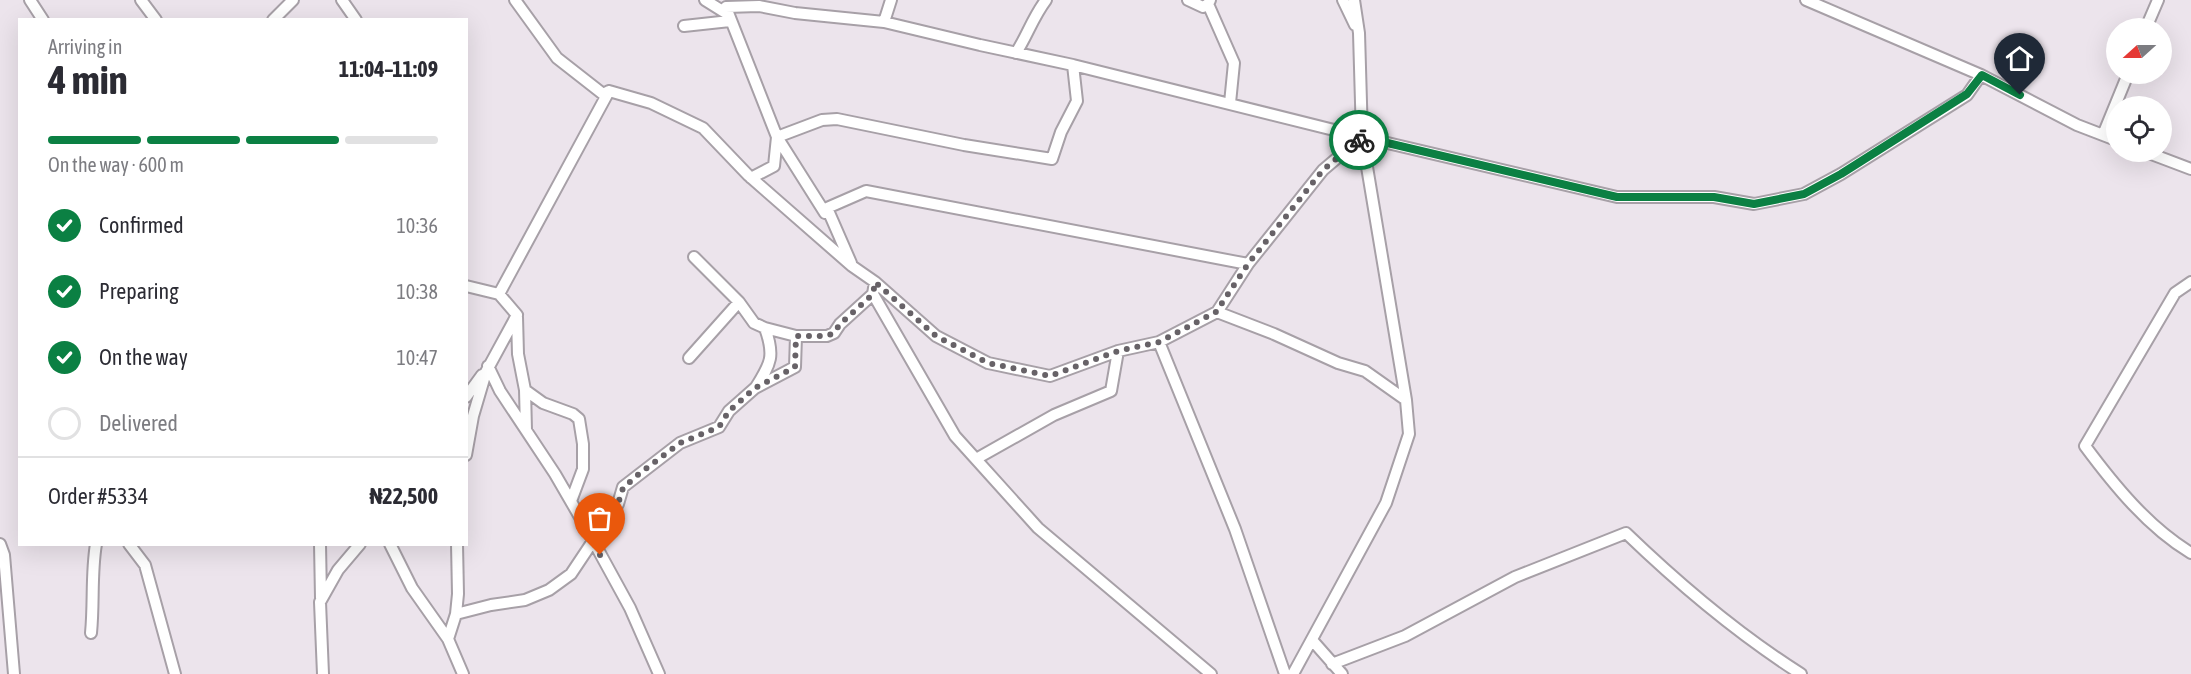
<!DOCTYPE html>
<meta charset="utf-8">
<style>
body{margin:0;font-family:"Asap Condensed",sans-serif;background:#f2f2f3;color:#2b2b33;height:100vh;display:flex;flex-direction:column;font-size:22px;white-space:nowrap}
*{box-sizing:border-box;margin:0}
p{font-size:20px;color:#7c7c81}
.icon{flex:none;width:33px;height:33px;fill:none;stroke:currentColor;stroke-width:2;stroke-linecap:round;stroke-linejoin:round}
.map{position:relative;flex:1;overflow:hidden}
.details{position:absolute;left:18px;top:18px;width:450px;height:528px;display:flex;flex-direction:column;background:#fff;border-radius:0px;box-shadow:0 6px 24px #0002}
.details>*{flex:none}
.needle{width:39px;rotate:249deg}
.buttons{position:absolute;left:2106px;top:18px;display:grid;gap:12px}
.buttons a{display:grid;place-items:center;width:66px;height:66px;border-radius:50%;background:#fff;box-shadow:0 6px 24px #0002;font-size:30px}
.pin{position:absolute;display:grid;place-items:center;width:51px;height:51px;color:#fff;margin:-62px -26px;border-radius:50% 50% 50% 0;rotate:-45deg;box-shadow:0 0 6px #0007}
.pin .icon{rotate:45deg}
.courier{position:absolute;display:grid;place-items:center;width:60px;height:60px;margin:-30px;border:4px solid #0b8043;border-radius:50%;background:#fff;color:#222;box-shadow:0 2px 8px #0007}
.headline em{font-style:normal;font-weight:700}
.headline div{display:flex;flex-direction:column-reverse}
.headline{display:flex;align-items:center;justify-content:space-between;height:102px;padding:0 30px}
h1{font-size:39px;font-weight:700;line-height:45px}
.bar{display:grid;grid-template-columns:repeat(4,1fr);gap:9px 6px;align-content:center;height:72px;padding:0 30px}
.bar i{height:8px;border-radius:4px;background:#e1e1e2}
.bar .on{background:#0b8043}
.bar p{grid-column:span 4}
.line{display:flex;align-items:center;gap:15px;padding:0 30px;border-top:2px solid #e1e1e2}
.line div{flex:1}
ol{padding:0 30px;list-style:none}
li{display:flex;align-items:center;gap:18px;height:66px}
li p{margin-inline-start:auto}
li .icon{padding:6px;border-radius:50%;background:#0b8043;color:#fff;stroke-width:4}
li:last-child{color:#7c7c81}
li i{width:33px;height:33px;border:3px solid #e1e1e2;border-radius:50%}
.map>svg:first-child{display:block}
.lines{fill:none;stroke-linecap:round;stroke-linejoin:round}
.minor-casing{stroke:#a7a0a7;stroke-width:14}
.minor{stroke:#fff;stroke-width:10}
.done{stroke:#676267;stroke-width:6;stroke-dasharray:0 10.8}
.route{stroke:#0b8043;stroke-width:8}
</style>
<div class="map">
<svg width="2191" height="674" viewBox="0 0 2191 674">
<rect width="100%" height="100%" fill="#ece4ec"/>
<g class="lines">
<defs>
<path id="minor" d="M30,0L43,20
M141,0L156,20
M342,0L356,20
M515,0L557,58L603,94L609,91L651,103L703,128L748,175L852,266L875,282L936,336L988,363L1050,376L1118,351L1159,342L1217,312L1248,264L1323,170L1362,137
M705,0L729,15L726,7L759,6L795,13L884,22L980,45L1073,65L1362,137L1617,197H1714L1754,204L1804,194L1841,174L1967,95L1981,75
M1188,0L1203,7L1208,4
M1210,0L1208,4L1234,63L1230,103
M1343,0L1355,25
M1806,0L1981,75L2077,125L2116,140
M729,15L777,137L825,213L827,208L851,263
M273,20L293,0
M884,22L891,0
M684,26L730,21
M2146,28L2158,0
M1016,53C1027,36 1033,17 1046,0
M2103,135L2128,74
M2146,152L2191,169
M751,178L774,166L777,137L822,120L837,119L964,145L1052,159L1061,132L1077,101L1073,65
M827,208L866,191L1248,264
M694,257L739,302L754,323L765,328L796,336H827L834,333L840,324L873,294
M875,282L873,294L955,436L1038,528L1211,674
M2191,282L2175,293L2085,446C2114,485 2148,527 2191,553
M466,286L499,294L517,315L486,372L473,416L466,455
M499,294L609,91
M1217,312L1274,334L1338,363L1365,371L1406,400
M517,317L518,354L525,390L526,430
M1159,342L1235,529L1285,674
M689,358L739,302
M488,366L500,391L555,474L584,524L630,608L659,674
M756,387C771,363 775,356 765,328
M525,390L543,403L573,414L579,419L583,444V469L571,501
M466,397L482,375
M976,459L1054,415L1111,391L1118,351
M0,544L4,555L14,674
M129,544L145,565L175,674
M320,544L321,598
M390,544L412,588L448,639L463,674
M456,614L491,605L525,600L549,590L571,574L593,541L604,528L618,504L623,487L680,443L719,427L729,411L755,388L795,367L796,336
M91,633C94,603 91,574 96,544
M448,639L456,614L458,594L457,544
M1312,640L1342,674
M1332,664L1405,636L1515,577L1626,533C1680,585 1738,634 1801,674
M323,674L320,602L338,570L360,544
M1293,674L1386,503L1409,434L1406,400L1362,137L1359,33L1354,0"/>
</defs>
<use href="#minor" class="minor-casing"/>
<use href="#minor" class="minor"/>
</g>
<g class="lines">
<path class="done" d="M600,555L593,541L604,528L618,504L623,488L640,473L680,443L719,427L729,411L755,388L795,367L796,336H826L834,333L840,324L873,294L875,282L936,336L988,363L1050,376L1118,351L1159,342L1216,312L1248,264L1323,170L1359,140"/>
<path class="route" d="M1359,140L1362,137L1617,197H1714L1754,204L1804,194L1841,174L1967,94L1982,75L2020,95"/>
</g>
</svg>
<div class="buttons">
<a><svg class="needle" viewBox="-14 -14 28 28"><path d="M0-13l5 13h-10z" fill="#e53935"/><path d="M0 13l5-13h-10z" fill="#7c7c81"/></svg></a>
<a><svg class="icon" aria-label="locate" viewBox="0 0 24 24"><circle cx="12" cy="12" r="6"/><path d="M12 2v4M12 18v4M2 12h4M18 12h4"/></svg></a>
</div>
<div class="pin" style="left:600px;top:555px;background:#ea580c"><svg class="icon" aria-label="bag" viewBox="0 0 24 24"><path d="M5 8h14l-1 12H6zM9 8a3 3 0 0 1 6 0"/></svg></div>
<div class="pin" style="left:2020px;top:95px;background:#1f2937"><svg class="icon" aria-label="home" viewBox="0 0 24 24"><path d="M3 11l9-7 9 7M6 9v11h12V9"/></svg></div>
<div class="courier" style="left:1359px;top:140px"><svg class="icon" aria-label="bike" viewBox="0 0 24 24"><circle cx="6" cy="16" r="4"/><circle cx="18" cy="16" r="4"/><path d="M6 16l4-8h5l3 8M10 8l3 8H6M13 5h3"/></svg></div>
<section class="details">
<div class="headline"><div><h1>4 min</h1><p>Arriving in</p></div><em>11:04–11:09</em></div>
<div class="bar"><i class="on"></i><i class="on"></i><i class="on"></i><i></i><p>On the way · 600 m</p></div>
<ol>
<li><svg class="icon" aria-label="check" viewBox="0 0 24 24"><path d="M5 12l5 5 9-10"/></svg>Confirmed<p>10:36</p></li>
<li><svg class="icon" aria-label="check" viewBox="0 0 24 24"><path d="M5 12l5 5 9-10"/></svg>Preparing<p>10:38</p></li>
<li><svg class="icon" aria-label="check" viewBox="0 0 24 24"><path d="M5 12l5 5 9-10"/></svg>On the way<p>10:47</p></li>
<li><i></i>Delivered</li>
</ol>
<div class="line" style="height:78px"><div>Order #5334</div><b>₦22,500</b></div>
</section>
</div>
